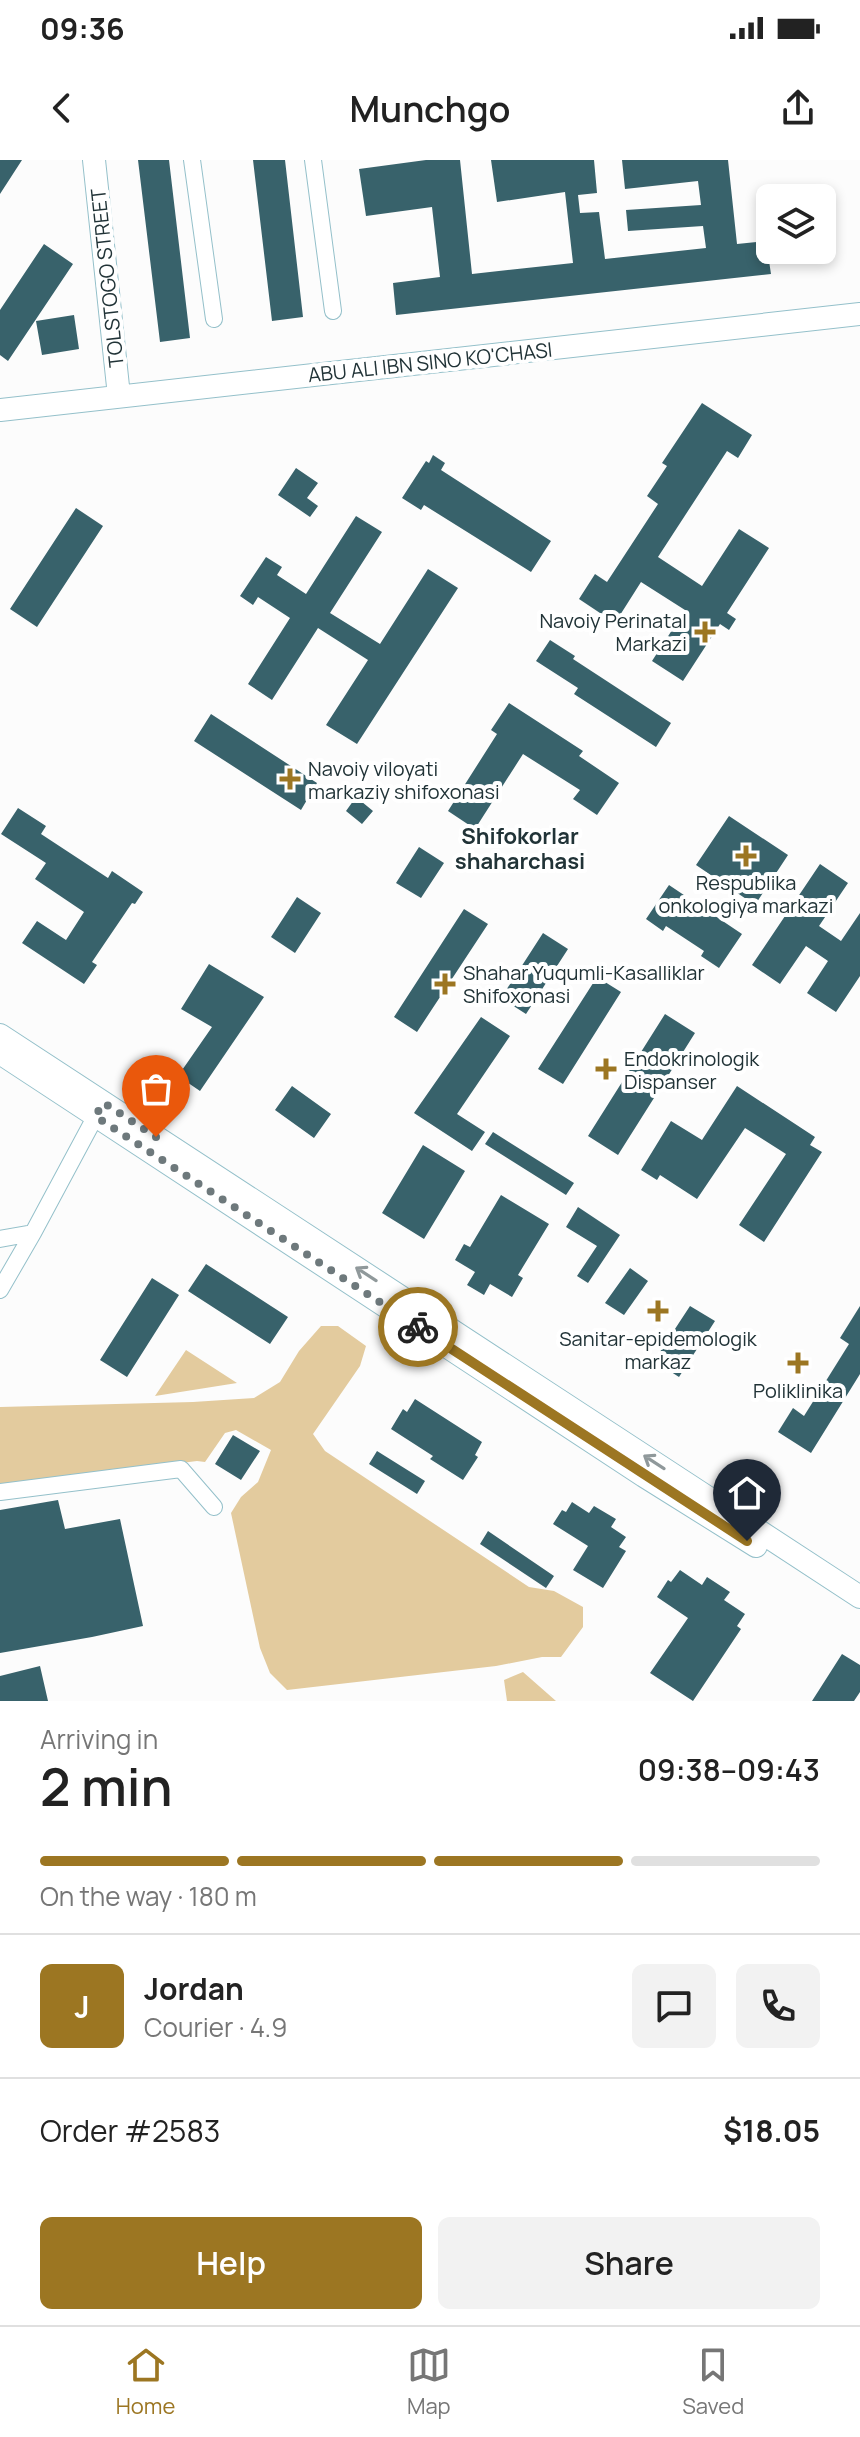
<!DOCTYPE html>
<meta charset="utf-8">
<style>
body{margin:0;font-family:Manrope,sans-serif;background:#f2f2f2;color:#222;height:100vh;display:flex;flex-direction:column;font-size:30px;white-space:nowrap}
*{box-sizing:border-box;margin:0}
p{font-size:26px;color:#767676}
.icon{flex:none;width:44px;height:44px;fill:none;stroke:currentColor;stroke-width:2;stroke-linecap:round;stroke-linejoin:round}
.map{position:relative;height:1541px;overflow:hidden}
.details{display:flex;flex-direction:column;background:#fff;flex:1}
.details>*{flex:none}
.buttons{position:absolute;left:756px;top:24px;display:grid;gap:16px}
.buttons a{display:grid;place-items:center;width:80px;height:80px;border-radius:12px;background:#fff;box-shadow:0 4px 12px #0003;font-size:40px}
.pin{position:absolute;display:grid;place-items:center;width:68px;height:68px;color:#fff;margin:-82px -34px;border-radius:50% 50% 50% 0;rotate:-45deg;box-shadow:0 0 8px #0007}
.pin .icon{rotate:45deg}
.courier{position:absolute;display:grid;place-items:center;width:80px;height:80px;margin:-40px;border:6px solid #9c7622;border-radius:50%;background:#fff;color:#222;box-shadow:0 2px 10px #0007}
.headline em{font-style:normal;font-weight:600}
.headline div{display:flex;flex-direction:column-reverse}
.headline{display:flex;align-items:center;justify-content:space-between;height:136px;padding:0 40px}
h1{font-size:52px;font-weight:600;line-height:60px}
.bar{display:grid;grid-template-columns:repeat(4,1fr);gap:12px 8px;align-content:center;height:96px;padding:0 40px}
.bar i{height:10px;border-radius:6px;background:#e0e0e0}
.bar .current{background:#9c7622}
.bar p{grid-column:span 4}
.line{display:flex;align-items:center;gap:20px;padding:0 40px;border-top:2px solid #e0e0e0}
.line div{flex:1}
.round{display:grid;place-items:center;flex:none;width:84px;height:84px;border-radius:12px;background:#f2f2f2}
.primary-button{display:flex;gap:16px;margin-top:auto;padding:16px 40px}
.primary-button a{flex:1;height:92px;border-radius:12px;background:#9c7622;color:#fff;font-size:32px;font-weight:600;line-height:92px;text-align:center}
.primary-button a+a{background:#f2f2f2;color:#222}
.status{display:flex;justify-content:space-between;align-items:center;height:56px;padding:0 40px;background:#fff;direction:ltr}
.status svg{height:22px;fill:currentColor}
header{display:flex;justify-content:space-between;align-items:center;height:104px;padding:0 40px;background:#fff;font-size:36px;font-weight:600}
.menu{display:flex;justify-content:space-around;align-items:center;height:112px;border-top:2px solid #e0e0e0;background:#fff;font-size:22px;color:#767676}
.menu a{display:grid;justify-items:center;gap:4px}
.menu .current{color:#9c7622}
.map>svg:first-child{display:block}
.green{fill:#e3cb9e}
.building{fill:#38626b}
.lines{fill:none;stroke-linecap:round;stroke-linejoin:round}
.street-casing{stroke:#94c0ca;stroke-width:18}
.secondary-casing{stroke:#94c0ca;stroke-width:24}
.street{stroke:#fff;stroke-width:16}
.secondary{stroke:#fff;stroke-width:22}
.oneway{stroke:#90999b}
.done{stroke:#6e797c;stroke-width:8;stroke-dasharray:0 14.4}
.route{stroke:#9c7622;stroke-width:10}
.poi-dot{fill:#9c7622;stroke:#fff;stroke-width:3}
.labels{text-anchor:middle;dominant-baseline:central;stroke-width:8;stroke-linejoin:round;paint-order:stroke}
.street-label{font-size:20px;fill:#213337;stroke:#fff}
.poi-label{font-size:20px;fill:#213337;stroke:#fff;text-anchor:start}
.neighbourhood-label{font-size:22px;font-weight:bold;fill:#213337;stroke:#fff}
</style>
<div class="status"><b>09:36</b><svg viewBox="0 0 49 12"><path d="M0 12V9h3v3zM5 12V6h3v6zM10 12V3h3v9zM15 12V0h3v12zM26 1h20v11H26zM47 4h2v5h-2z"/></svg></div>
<header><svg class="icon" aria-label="back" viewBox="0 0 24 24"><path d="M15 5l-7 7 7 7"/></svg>Munchgo<svg class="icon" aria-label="share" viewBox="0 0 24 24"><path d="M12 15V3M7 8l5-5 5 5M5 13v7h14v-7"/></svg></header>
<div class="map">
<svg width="860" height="1541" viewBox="0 0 860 1541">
<rect width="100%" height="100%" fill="#fcfcfc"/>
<path class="green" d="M321,1166H338L366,1186L360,1206L313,1274L325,1291L529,1427L554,1431L583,1447V1467L561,1497H542L496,1506L287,1530L270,1513L260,1488L231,1353L241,1337L258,1322L271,1290L236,1270L225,1273L205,1302L197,1301L0,1326V1247L193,1242L254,1238L280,1222L299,1191Z
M186,1190L237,1223L155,1236Z
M523,1512L556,1541H507L504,1520Z"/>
<path class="building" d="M0,0H22L0,34Z
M138,0H169L190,178L160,182Z
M253,0H285L303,157L272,161Z
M426,0H460L472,114L573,103L565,32L497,42L491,0H594L597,33L578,35L580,53L599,52L605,99L706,88L703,66L628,71L626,50L701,45L698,21L625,29L622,0H728L737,84L766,81L771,114L396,155L393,123L440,117L432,47L366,56L359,9Z
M44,84L73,104L8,201L0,195V150Z
M74,155L79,189L42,195L36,161Z
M702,243L752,275L738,298L727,291L658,397L702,426L739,369L769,388L727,453L736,459L729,470L720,464L683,521L652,501L685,450L641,422L615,463L579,439L595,414L607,422L658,344L647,336L667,306L662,303Z
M433,295L445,303L441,310L551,381L531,412L424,345L421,350L402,338L426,301L429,303Z
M296,308L318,323L307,338L318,346L310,357L278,335Z
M76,348L103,366L37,467L10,449Z
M356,356L382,372L330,453L380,484L428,409L458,428L357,584L326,565L368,500L318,468L272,540L248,524L290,458L258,437L253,445L240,436L266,397L282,407L277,415L306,434Z
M550,480L575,496L573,499L671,563L656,587L574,534L578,528L536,501Z
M509,543L583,591L579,596L619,623L597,655L573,639L580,630L523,594L475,669L448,651L497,574L491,570Z
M211,554L317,623L301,650L194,581Z
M356,637L373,651L362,664L346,651Z
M18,648L46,666L41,674L108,718L112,711L143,732L135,744L132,743L92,802L97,805L84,824L22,783L37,761L66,780L84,752L35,719L46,703L1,674Z
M729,656L788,695L755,745L696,705Z
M419,687L444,703L421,738L396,723Z
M820,704L848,723L819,766L841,781L860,753V816L836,852L807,833L828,801L806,786L780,824L752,805Z
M669,725L742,774L719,808L701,796L704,791L666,766L663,771L646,759Z
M297,737L321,753L295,793L271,777Z
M464,749L488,764L417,872L394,857Z
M543,773L568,789L526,854L501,838Z
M209,804L264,837L200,931L178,916L212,867L181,849Z
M597,817L621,832L563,924L538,909Z
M665,854L695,873L618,995L588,976Z
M481,857L510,876L457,954L485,972L472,991L414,953Z
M292,926L331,954L314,978L275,950Z
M737,926L815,977L810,985L822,992L764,1082L739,1065L786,994L745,968L697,1039L660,1015L657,1020L641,1010L671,961L702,980Z
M493,972L574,1023L566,1035L485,984Z
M423,985L465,1011L424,1079L382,1053Z
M501,1035L549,1064L518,1115L523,1118L512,1137L490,1124L484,1135L467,1125L475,1112L455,1100L464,1084L470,1087Z
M578,1047L620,1075L588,1123L577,1116L597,1086L566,1067Z
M206,1104L288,1157L270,1184L188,1131Z
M630,1108L648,1121L624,1155L605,1143Z
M152,1118L179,1135L127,1217L100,1200Z
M690,1146L715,1161L679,1217L654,1201Z
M860,1146V1214L811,1293L778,1272L793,1248L804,1256L849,1184L840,1178Z
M415,1239L482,1282L475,1295L478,1297L463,1320L430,1299L433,1296L391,1269L403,1249L407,1252Z
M233,1275L260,1291L241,1320L215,1304Z
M377,1291L425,1321L417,1334L369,1304Z
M58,1340L65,1369L120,1359L143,1466L92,1477L0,1493V1350Z
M572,1342L589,1353L594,1346L616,1359L611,1367L626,1377L619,1387L626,1391L603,1428L573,1410L588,1386L553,1364L562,1350L566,1352Z
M488,1371L554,1416L546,1428L480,1384Z
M680,1410L702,1425L707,1417L730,1432L724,1440L745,1454L737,1466L741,1469L693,1541L650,1513L688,1458L657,1437L668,1420L671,1422Z
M842,1494L860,1505V1532L854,1541H812Z
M40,1506L48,1541H0V1516Z"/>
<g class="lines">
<defs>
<path id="street" d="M192,0L214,159
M313,0L333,151
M0,1079L33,1073L100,948
M0,1130L33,1073
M0,1332L181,1309L214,1347"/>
<path id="secondary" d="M94,0L119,236
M0,250L860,154
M0,875L860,1437
M0,893L644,1316L756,1386"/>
</defs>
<use href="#street" class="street-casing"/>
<use href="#secondary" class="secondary-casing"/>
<use href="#street" class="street"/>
<use href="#secondary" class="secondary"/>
</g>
<defs><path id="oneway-shaft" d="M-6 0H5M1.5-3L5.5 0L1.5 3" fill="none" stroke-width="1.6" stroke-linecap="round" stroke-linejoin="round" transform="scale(2)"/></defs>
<g class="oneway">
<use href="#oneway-shaft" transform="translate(366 1114) rotate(-147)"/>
<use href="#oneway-shaft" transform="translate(654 1302) rotate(-147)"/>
</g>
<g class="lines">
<path class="done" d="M156,977L104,943L95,956L418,1167"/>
<path class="route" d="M418,1167L747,1381"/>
</g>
<g class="poi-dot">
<path d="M701 460h8v8h8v8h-8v8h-8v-8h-8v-8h8z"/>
<path d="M286 607h8v8h8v8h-8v8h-8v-8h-8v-8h8z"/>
<path d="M742 684h8v8h8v8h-8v8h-8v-8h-8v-8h8z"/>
<path d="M441 812h8v8h8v8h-8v8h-8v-8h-8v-8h8z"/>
<path d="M602 897h8v8h8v8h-8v8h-8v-8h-8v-8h8z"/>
<path d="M654 1139h8v8h8v8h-8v8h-8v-8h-8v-8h8z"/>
<path d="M794 1191h8v8h8v8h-8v8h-8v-8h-8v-8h8z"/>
</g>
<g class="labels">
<g class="street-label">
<text transform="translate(107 118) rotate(-96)">TOLSTOGO STREET</text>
<text transform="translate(430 202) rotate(-6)">ABU ALI IBN SINO KO'CHASI</text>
</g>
<g class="poi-label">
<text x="687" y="460" text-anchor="end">Navoiy Perinatal<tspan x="687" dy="23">Markazi</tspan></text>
<text x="308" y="608">Navoiy viloyati<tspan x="308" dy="23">markaziy shifoxonasi</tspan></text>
<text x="746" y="722" text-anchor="middle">Respublika<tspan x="746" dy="23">onkologiya markazi</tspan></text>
<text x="463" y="812">Shahar Yuqumli-Kasalliklar<tspan x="463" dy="23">Shifoxonasi</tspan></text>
<text x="624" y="898">Endokrinologik<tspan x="624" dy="23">Dispanser</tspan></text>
<text x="658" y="1178" text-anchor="middle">Sanitar-epidemologik<tspan x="658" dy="23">markaz</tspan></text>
<text x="798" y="1230" text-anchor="middle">Poliklinika</text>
</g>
<g class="neighbourhood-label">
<text x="520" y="676">Shifokorlar<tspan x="520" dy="25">shaharchasi</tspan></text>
</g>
</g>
</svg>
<div class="buttons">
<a><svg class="icon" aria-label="layers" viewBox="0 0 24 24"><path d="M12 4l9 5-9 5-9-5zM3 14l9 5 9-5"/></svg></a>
</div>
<div class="pin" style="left:156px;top:977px;background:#ea580c"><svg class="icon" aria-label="bag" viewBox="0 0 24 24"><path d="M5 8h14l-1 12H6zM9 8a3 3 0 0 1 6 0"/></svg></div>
<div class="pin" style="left:747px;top:1381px;background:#1f2937"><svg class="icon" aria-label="home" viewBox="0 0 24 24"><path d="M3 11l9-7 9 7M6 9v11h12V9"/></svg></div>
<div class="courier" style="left:418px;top:1167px"><svg class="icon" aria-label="bike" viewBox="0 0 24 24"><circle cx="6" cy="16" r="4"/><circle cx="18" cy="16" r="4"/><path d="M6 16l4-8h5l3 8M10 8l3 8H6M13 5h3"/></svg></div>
</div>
<section class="details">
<div class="headline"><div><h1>2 min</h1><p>Arriving in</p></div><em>09:38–09:43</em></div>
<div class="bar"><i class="current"></i><i class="current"></i><i class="current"></i><i></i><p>On the way · 180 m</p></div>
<div class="line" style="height:144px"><b class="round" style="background:#9c7622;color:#fff">J</b><div><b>Jordan</b><p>Courier · 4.9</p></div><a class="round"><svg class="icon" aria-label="chat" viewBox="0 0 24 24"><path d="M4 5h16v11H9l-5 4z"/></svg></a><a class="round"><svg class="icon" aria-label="phone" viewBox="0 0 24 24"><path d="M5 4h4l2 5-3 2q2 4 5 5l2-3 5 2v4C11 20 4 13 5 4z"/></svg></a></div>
<div class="line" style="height:104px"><div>Order #2583</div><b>$18.05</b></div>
<div class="primary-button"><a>Help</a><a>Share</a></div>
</section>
<nav class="menu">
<a class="current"><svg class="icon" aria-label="home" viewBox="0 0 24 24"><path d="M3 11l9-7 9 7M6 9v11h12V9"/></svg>Home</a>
<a><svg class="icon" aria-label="map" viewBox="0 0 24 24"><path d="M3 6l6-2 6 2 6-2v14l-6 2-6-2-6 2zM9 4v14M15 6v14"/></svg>Map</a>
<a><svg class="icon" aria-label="saved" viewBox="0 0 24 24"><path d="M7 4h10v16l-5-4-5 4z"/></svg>Saved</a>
</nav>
